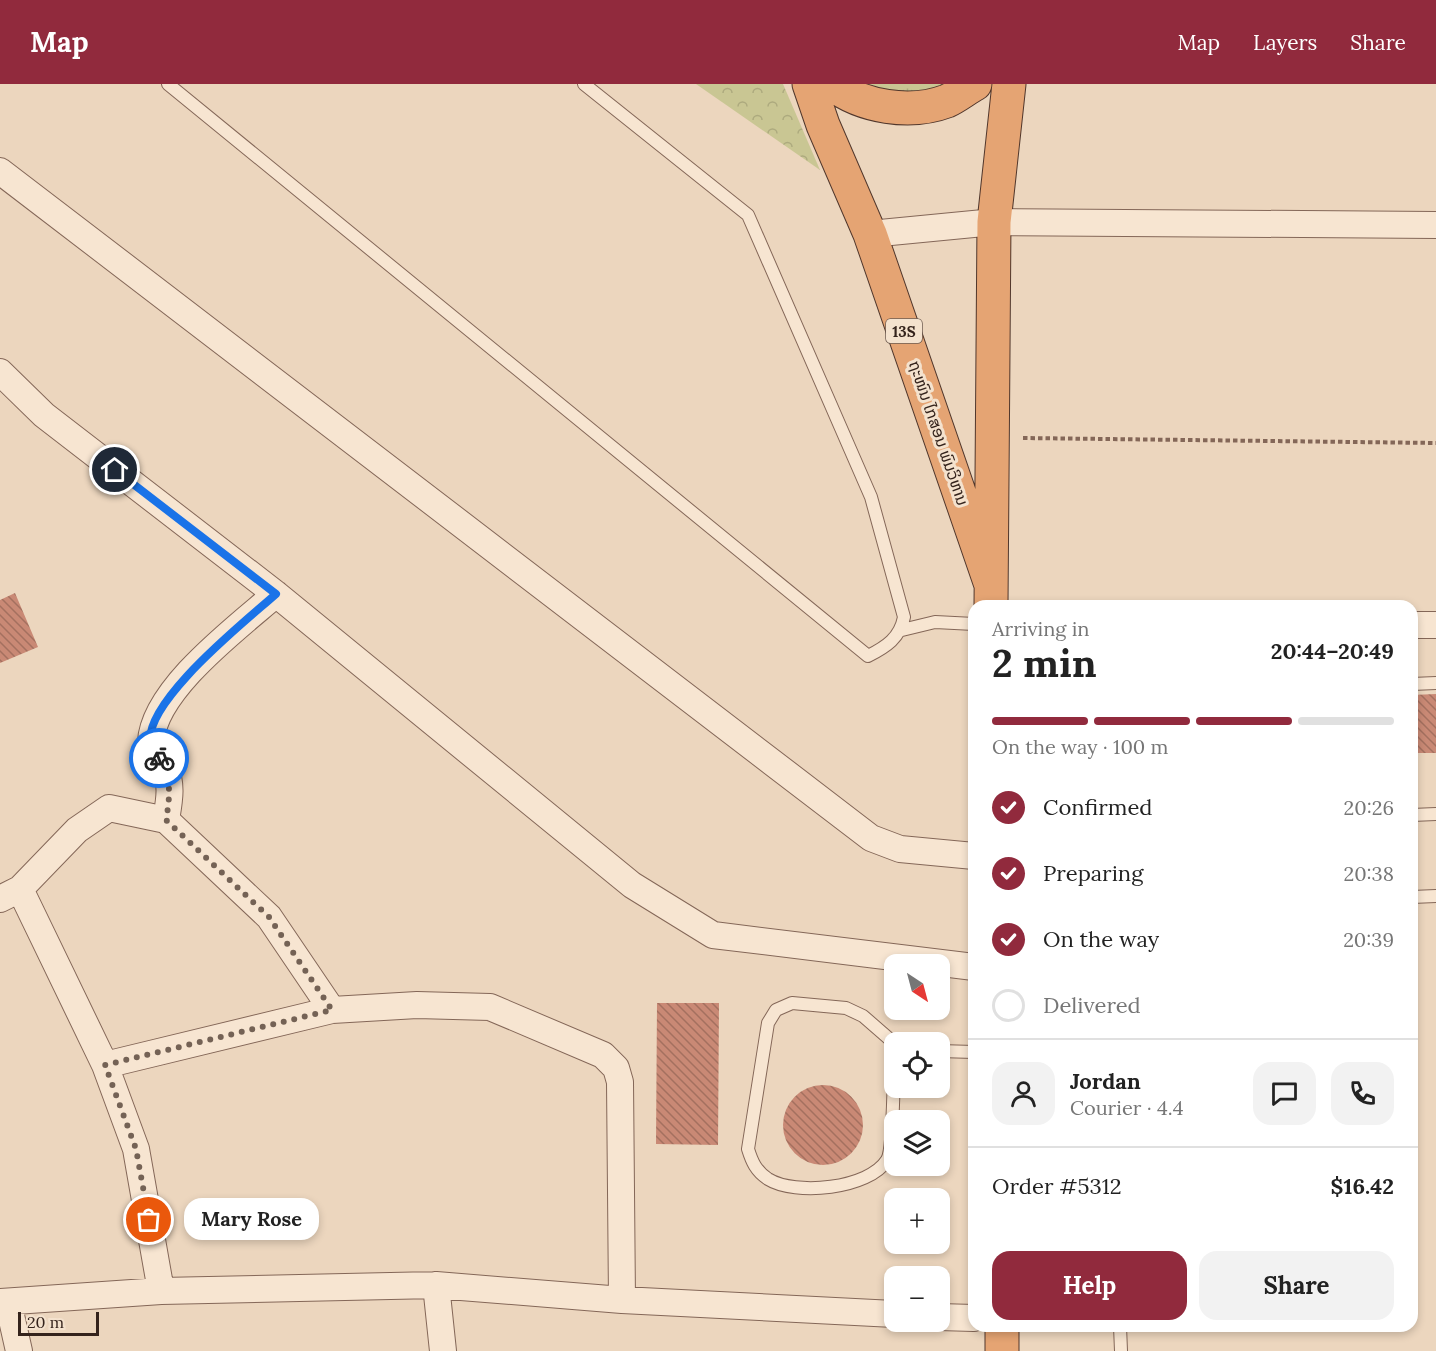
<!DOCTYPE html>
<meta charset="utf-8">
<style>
body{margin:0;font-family:Lora,"Noto Sans Lao",serif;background:#f2f2f2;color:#222;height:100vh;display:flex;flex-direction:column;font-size:22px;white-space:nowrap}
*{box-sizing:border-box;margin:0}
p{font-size:20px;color:#767676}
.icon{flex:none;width:33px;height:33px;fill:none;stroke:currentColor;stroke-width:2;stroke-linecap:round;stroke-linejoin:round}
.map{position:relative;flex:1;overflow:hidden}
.sheet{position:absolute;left:968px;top:516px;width:450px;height:732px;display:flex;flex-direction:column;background:#fff;border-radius:18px;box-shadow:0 3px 9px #0003}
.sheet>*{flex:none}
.needle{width:39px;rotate:144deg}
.buttons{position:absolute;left:884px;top:870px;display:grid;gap:12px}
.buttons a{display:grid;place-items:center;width:66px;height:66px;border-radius:12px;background:#fff;box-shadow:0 3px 9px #0003;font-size:30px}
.scale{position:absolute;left:18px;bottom:15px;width:81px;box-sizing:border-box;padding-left:6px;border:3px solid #34231c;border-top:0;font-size:16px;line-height:21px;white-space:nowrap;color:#34231c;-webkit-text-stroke:4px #f4e2ce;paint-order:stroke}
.pin{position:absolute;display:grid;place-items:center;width:51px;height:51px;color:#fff;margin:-26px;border:3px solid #fff;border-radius:50%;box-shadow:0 2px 6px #0007}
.courier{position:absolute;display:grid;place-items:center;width:60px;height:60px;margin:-30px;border:4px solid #1a73e8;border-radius:50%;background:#fff;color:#222;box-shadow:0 2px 8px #0007}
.bubble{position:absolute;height:42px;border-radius:18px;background:#fff;box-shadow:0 3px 9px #0003;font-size:20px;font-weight:700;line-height:42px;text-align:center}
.overview em{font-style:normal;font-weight:700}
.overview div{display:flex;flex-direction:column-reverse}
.overview{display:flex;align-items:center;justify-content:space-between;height:102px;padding:0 24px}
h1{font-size:39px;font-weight:700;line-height:45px}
.bar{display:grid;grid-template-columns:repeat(4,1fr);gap:9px 6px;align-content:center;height:72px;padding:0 24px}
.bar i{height:8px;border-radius:4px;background:#e0e0e0}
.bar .selected{background:#912a3d}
.bar p{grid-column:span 4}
.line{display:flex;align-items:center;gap:15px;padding:0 24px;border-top:2px solid #e0e0e0}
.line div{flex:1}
.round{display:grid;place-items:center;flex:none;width:63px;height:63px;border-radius:18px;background:#f2f2f2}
ol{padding:0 24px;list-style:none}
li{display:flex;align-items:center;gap:18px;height:66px}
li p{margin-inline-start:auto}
li .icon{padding:6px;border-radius:50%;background:#912a3d;color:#fff;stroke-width:4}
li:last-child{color:#767676}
li i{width:33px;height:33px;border:3px solid #e0e0e0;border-radius:50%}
.button{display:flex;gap:12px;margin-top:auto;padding:12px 24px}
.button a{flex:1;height:69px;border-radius:18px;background:#912a3d;color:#fff;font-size:24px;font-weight:700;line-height:69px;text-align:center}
.button a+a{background:#f2f2f2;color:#222}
header{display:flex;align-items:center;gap:36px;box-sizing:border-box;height:84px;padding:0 30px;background:#912a3d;color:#fff}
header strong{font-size:28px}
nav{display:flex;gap:33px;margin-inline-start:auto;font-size:21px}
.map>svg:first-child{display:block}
.grass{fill:url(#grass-tufts)}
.park{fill:url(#park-crowns)}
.building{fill:url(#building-back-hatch)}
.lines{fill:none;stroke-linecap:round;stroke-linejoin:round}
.service-casing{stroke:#846758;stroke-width:14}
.minor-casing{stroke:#846758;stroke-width:28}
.trunk-casing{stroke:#51372c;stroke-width:35}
.path{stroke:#846758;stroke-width:4;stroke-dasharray:4.5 3;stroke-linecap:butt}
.service{stroke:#f7e5d1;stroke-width:12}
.minor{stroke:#f7e5d1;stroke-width:26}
.trunk{stroke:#e5a473;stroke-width:33}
.done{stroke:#746255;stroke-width:6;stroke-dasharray:0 10.8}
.route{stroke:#1a73e8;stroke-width:8}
.labels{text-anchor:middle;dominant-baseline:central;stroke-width:6;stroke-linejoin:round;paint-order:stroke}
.shield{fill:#f4e2ce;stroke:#6e5c51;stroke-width:1.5}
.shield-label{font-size:15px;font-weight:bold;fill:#34231c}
.street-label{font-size:16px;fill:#34231c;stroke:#f4e2ce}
</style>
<header>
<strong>Map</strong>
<nav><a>Map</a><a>Layers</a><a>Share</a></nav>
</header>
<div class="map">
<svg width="1436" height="1267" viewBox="0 0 1436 1267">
<defs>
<pattern id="grass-tufts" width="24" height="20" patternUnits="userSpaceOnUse" patternTransform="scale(1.5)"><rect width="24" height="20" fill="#c9c693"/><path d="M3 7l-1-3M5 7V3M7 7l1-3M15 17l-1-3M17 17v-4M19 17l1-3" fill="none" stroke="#adaa7e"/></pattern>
<pattern id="park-crowns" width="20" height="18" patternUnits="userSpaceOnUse" patternTransform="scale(1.5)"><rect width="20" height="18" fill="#c9c693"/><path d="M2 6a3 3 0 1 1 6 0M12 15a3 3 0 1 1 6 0" fill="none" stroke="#adaa7e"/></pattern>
<pattern id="building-back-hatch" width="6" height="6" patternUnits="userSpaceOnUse" patternTransform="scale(1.5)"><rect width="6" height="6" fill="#c98975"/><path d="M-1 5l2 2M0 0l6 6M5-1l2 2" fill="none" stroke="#a4705f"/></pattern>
</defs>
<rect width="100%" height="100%" fill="#ecd6be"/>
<path class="grass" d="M843,0H960L901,17Z"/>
<path class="park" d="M696,0H783L820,86Z"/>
<path class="building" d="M15,509L38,563L0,579V516Z
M1436,610V669H1412V611Z
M657,919H719L718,1061L656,1060Z
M783 1041a40 40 0 1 1 80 0a40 40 0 1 1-80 0Z"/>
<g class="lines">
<defs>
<path id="service" d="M168,0L868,572C886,563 900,554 904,533L871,413L748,131L584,0
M902,546L935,538L974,540
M1412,600L1436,599
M1412,731L1436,730
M1412,813L1436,812
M894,959L863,932L846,924L792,919L776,926L768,939L748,1065C752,1078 756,1087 768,1095C795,1112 869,1105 887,1076C893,1066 893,1009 894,993
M939,967L974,968
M1120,1242L1121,1267"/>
<path id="minor" d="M0,87L871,754L900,765L974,772
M870,150L994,138L1436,141
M0,288L44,331L276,510L632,801L713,851L974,883
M1412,541H1436
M166,736L269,833L332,926L417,921L490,923L603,971L616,984L620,998L622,1216
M166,736C169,718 173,700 164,682C160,674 151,667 151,658C153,606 238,543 276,510
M20,805L105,981L136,1065L161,1207
M0,815L20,805L77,746L109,724L166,736
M105,981L332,926
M436,1201L443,1267
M0,1218L161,1207L436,1201L622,1216L894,1230
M8,1218L19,1267
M939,1233L974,1234"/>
<path id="trunk" d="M809,0L823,41L870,150L990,498
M832,0C862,23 910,31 947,17C956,13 966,5 975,0
M991,522L994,138L1009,0
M1002,1242V1267"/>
</defs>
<use href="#service" class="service-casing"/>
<use href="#minor" class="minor-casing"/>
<use href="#trunk" class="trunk-casing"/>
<path class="path" d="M1023,354L1436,359"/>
<use href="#service" class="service"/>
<use href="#minor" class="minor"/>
<use href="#trunk" class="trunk"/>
</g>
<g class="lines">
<path class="done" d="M149,1136L136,1065L105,981L332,926L269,833L166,736C170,713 172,694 159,674"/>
<path class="route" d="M115,386L276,510C247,536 139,621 151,662C153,666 157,671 159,674"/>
</g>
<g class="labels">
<rect class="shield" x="886" y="235" width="36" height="24" rx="4.5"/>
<g class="shield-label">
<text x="904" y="247">13S</text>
</g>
<g class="street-label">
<text transform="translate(939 349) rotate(71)">ຖະໜົນ ໄກສອນ ພົມວິຫານ</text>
</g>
</g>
</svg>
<div class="buttons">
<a><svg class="needle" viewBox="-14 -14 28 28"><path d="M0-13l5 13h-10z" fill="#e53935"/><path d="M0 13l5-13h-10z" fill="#767676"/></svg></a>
<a><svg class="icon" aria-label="locate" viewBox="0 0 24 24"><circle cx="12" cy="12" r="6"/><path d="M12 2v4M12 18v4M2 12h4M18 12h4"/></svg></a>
<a><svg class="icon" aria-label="layers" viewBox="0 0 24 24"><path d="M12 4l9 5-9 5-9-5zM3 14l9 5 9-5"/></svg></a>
<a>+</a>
<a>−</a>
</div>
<div class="scale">20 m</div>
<div class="pin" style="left:149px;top:1136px;background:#ea580c"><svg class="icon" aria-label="bag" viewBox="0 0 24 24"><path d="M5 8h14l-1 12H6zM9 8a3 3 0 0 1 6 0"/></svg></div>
<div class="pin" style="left:115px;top:386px;background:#1f2937"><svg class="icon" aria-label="home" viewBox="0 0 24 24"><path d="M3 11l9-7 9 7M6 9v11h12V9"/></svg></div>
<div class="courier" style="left:159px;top:674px"><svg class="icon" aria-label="bike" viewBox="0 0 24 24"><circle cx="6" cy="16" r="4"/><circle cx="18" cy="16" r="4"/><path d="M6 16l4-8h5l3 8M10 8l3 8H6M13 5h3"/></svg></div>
<div class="bubble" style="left:184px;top:1114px;width:135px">Mary Rose</div>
<section class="sheet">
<div class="overview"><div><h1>2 min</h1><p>Arriving in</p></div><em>20:44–20:49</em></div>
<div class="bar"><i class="selected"></i><i class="selected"></i><i class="selected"></i><i></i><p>On the way · 100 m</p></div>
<ol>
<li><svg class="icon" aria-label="check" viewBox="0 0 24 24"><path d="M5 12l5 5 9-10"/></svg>Confirmed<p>20:26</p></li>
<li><svg class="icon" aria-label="check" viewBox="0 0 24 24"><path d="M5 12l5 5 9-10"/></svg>Preparing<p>20:38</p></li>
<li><svg class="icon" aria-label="check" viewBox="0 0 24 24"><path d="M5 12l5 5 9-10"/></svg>On the way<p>20:39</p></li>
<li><i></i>Delivered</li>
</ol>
<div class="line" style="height:108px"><a class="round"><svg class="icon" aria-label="person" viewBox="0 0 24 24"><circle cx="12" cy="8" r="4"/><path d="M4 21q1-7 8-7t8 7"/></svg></a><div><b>Jordan</b><p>Courier · 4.4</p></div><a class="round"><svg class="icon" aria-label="chat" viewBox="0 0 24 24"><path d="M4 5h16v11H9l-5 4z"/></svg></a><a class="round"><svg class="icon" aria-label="phone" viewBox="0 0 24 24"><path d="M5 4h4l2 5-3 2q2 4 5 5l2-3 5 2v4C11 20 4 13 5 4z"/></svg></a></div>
<div class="line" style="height:78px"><div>Order #5312</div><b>$16.42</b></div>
<div class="button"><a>Help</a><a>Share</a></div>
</section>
</div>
